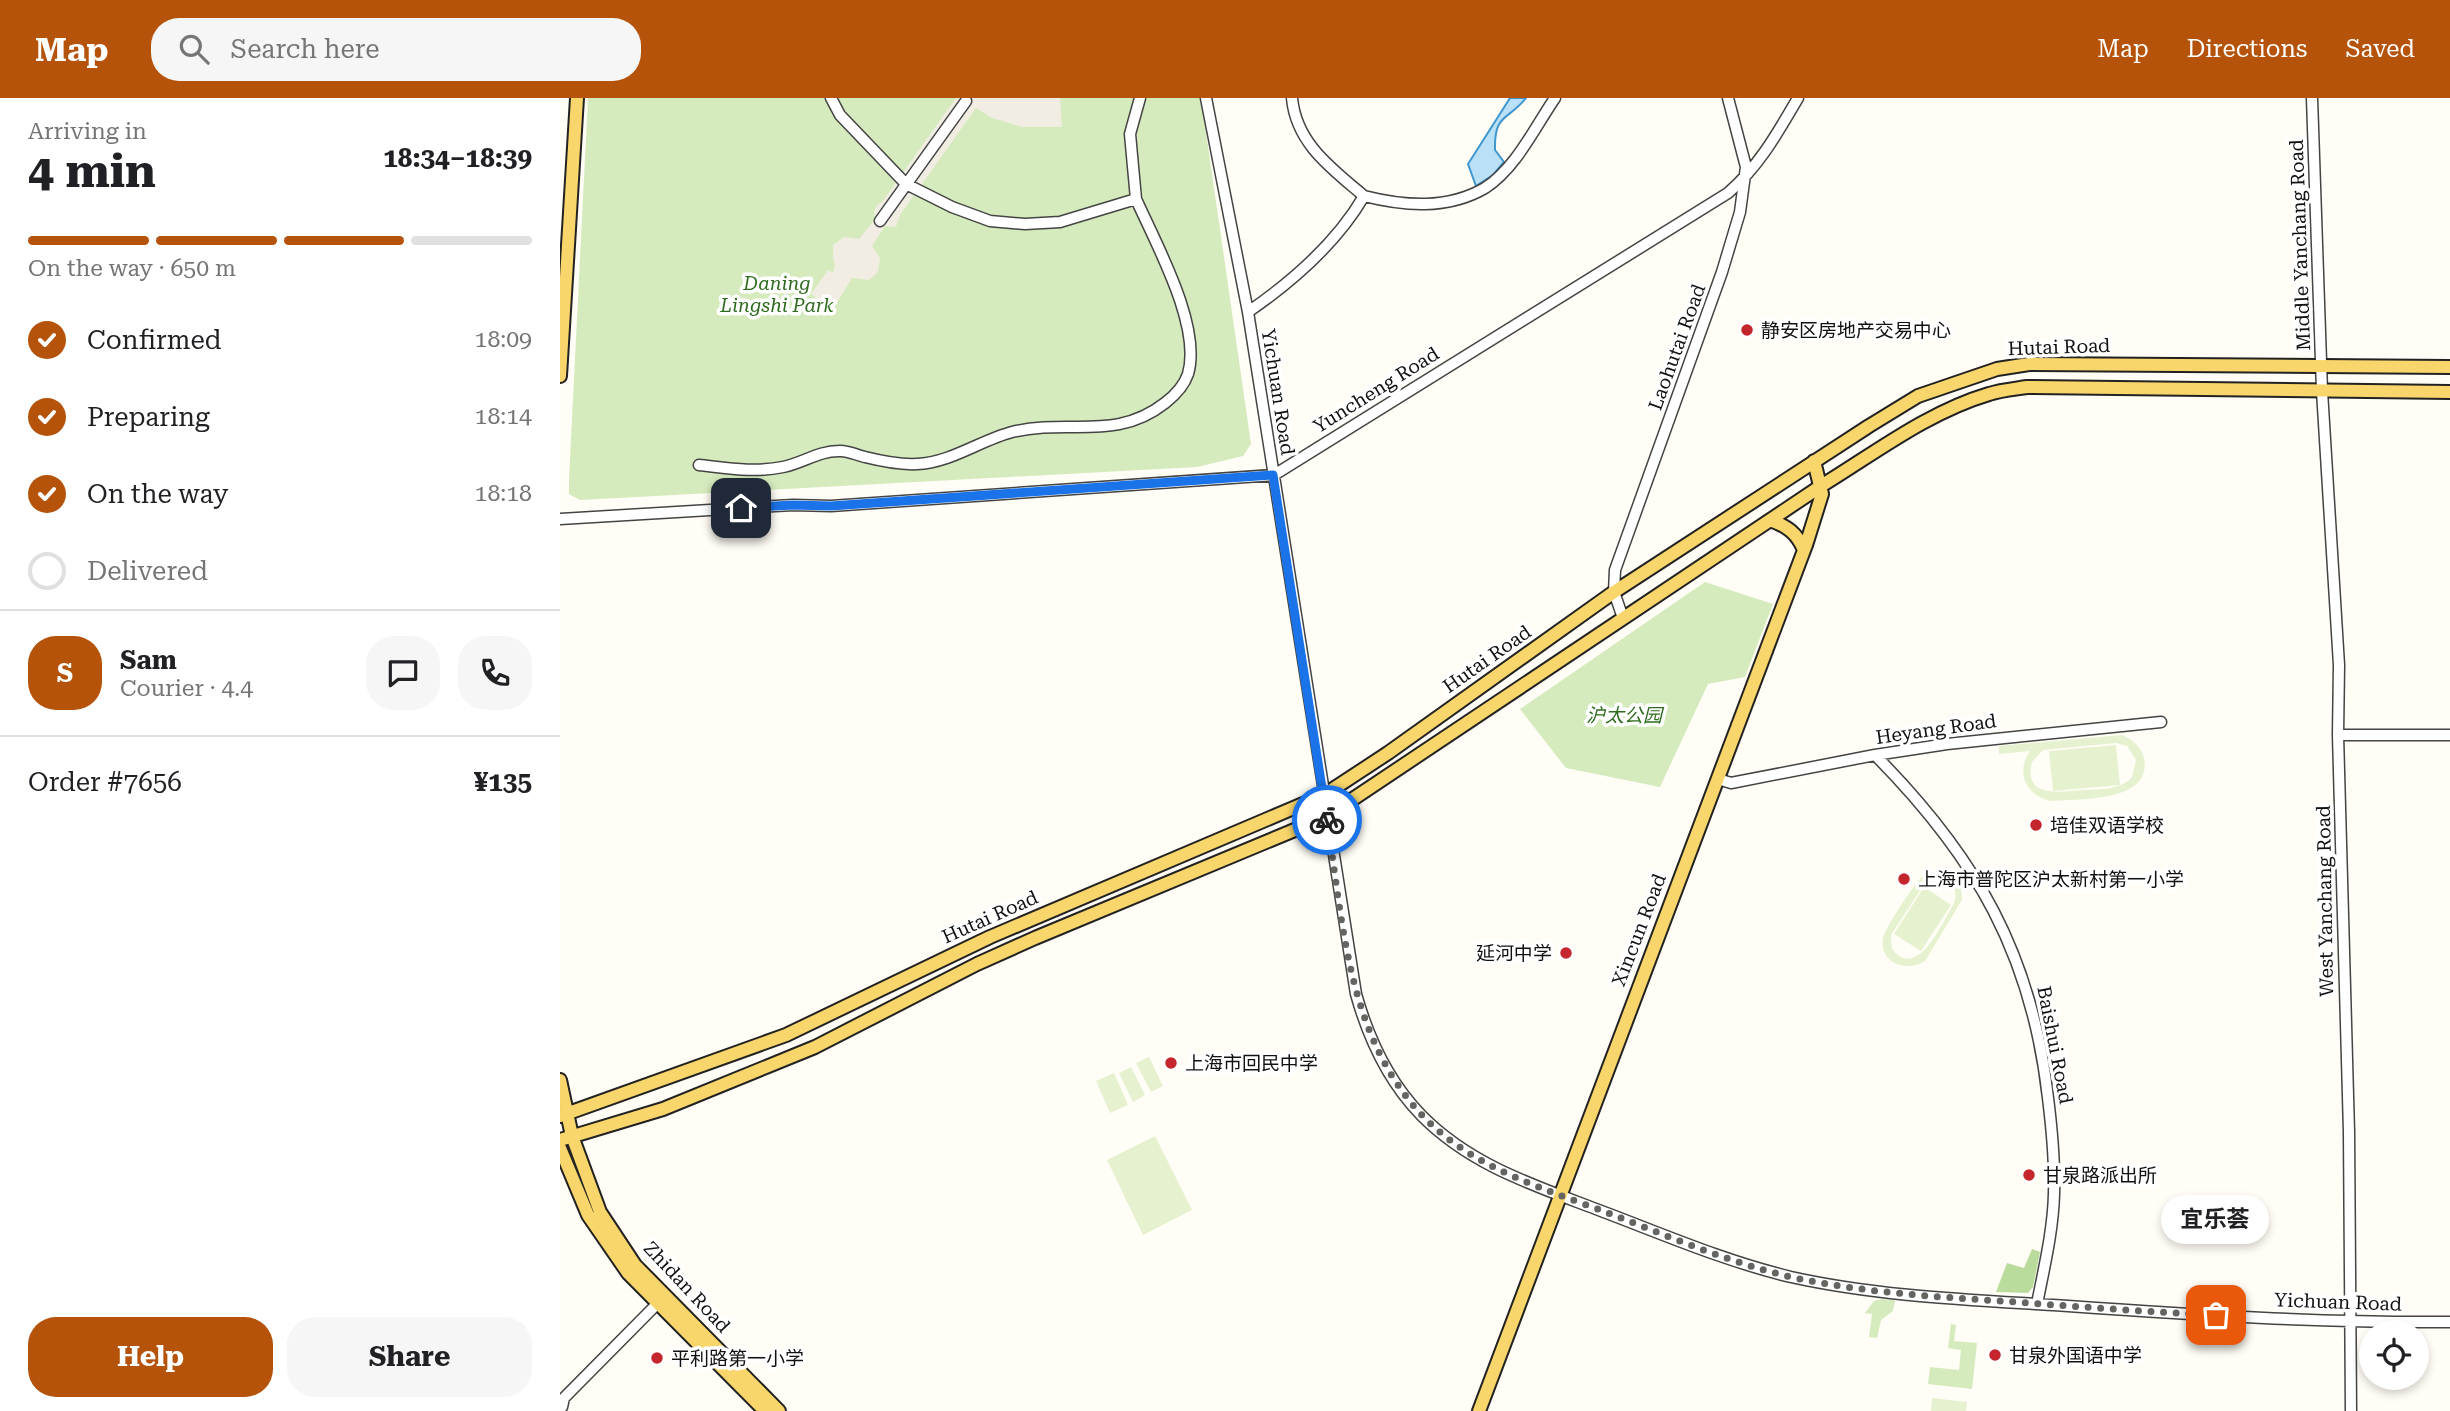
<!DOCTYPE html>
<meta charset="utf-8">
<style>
body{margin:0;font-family:"Roboto Serif","Noto Sans SC",serif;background:#f6f6f6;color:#202124;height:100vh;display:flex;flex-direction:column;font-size:26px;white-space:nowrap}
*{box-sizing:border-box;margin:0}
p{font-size:23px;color:#757577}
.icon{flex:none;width:38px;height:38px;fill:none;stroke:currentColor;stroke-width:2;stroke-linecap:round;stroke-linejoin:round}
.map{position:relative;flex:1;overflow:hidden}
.panel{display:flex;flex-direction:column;background:#fff;width:560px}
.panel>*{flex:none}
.buttons{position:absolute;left:1799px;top:1222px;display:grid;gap:14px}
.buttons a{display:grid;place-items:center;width:70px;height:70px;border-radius:50%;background:#fff;box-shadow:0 4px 10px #0003;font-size:35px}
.pin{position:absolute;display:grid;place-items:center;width:60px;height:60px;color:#fff;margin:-30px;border-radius:14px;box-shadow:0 4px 10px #0006}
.courier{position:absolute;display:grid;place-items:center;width:70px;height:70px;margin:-35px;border:5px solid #1a73e8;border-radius:50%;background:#fff;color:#222;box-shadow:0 2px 9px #0007}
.bubble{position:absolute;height:49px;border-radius:24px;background:#fff;box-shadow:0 4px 10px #0003;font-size:23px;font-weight:700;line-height:49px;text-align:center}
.summary em{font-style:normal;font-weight:700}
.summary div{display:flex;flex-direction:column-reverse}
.summary{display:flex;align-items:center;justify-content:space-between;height:119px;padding:0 28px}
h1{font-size:46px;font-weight:700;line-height:52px}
.bar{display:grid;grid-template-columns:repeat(4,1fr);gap:10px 7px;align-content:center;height:84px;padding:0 28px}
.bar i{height:9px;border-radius:5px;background:#e0e0e0}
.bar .current{background:#b45309}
.bar p{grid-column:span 4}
.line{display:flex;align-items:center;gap:18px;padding:0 28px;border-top:2px solid #e0e0e0}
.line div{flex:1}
.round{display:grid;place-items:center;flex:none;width:74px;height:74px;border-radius:28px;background:#f6f6f6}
ol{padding:0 28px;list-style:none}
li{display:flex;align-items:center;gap:21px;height:77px}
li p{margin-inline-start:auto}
li .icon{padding:7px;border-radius:50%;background:#b45309;color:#fff;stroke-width:4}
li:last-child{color:#757577}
li i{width:38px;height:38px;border:4px solid #e0e0e0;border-radius:50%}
.cta{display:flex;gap:14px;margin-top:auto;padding:14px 28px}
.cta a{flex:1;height:80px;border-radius:28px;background:#b45309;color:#fff;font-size:28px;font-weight:700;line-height:80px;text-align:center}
.cta a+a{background:#f6f6f6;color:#202124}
header{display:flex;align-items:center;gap:42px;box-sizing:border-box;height:98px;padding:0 35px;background:#b45309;color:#fff}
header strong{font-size:33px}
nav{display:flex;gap:38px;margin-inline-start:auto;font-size:24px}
.search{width:490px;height:63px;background:#f6f6f6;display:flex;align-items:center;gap:18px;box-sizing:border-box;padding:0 24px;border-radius:28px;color:#757577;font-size:26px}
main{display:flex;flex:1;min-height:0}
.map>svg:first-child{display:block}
.green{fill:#d5ebbd}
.forest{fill:#b9dc9c}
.pitch{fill:#e6f2cf;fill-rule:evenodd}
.plaza{fill:#f1ede2}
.water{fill:#b9e0f7;stroke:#3f96cf;stroke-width:2}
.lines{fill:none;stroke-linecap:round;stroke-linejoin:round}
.minor-casing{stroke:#444;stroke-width:13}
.major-casing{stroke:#222;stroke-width:16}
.minor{stroke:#fff;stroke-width:10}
.major{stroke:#f9d66b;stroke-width:12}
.done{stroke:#646461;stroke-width:7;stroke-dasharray:0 12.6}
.route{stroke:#1a73e8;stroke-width:9}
.poi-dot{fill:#c4262e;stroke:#fff;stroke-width:2.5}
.labels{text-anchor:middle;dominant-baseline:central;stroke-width:7;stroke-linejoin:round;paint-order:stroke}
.street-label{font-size:19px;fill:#111;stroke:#fff}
.park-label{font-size:19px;font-style:italic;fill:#2f6b1f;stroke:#fff}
.poi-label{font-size:19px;fill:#111;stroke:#fff;text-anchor:start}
</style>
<header>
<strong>Map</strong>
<div class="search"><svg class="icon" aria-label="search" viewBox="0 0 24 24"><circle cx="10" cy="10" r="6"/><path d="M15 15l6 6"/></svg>Search here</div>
<nav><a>Map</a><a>Directions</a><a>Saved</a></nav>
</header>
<main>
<section class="panel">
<div class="summary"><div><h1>4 min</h1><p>Arriving in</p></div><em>18:34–18:39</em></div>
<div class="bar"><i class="current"></i><i class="current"></i><i class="current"></i><i></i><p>On the way · 650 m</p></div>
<ol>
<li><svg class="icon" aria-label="check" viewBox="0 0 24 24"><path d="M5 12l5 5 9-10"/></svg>Confirmed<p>18:09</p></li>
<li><svg class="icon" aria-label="check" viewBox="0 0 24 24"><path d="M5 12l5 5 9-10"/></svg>Preparing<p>18:14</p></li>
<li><svg class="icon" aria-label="check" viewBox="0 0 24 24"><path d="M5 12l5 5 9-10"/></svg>On the way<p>18:18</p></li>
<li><i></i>Delivered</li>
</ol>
<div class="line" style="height:126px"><b class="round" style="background:#b45309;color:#fff">S</b><div><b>Sam</b><p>Courier · 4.4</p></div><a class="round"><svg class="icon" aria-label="chat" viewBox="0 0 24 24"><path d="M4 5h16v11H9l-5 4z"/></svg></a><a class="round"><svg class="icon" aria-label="phone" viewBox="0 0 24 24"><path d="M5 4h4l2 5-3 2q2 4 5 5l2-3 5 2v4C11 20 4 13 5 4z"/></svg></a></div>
<div class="line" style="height:91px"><div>Order #7656</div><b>¥135</b></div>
<div class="cta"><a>Help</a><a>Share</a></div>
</section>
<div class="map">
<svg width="1890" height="1313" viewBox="0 0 1890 1313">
<rect width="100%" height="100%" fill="#fffdf5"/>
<path class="green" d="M28,0H641L691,346L683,358L637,369L20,402L9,396V381Z
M1145,484L1213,506L1185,579L1148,586L1100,689L1006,670L960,611Z
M1322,1201L1335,1202L1333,1213L1321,1222L1317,1240L1309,1239L1312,1216L1305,1215L1314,1203Z
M1391,1226L1396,1227L1394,1243L1417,1245L1412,1291L1368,1286L1370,1269L1399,1272L1401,1252L1388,1250Z"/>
<path class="forest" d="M1472,1151L1480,1154L1473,1189L1468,1195L1436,1194L1447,1165L1464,1170Z"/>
<path class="pitch" d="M1562,637C1573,642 1581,648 1584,660C1593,705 1518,701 1491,703C1466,698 1455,674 1470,653L1439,656V648ZM1556,645L1567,648L1576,662L1572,679C1560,693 1538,691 1521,692C1499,694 1463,700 1472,664L1483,652Z
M1556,647L1560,687L1493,693L1489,653Z
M1373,774H1383L1396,782L1401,789L1402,802L1365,863C1347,875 1319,865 1323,840C1325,830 1351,791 1359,782C1362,778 1367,776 1373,774ZM1377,780C1392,782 1400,794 1393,807C1382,825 1357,884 1332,851L1331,837L1363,788Z
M1364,789L1391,807L1361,853L1334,836Z
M589,959L603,988L591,994L576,965Z
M571,969L585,997L573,1004L559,975Z
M554,975L568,1007L550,1015L536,983Z
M595,1038L632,1112L583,1137L547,1062Z
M1372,1300L1407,1304L1406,1313H1371Z"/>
<path class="plaza" d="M396,0H500L502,29H462L432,20L416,10L340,117L336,129L325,128L312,148L320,160L318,174L309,182L292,180L273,211L251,196L268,172L273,175L275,167L273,159V147L284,139L299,141L315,121L314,114L317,107L322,104Z"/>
<path class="water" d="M950,0H966C948,23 934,15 935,52L944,64L933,77L916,88L908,66Z"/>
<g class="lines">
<defs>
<path id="minor" d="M271,0L280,17L346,86L392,109L430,123L465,126L500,124L576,101L570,36L580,0
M646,0L688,214L796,896C808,939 829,984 861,1017C910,1067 973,1087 1036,1111C1100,1135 1164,1163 1231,1179C1321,1199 1416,1202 1508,1208C1635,1217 1763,1225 1890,1224
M732,0C736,45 771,70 804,98
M1752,0L1762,293L1779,567L1778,637L1789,1034L1791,1313
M320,123L406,3
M688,214C733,183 776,146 804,98C844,108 887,112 925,90C956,70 975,29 995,0
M139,367C167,370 195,375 223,369C243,365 258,353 279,353C287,352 296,357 305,359C321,363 340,367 357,366C390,365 421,342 452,334C509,320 555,344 605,305C614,298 624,288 628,276C642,228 596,146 576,101
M0,421L233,407L271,408L714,377L1168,95C1199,68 1217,36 1238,0
M1063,520L1054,494L1055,472L1162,174L1180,114L1186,69L1168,0
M1778,637H1890
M1315,657C1416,759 1472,856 1488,1000C1492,1032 1495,1064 1494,1096C1493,1133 1484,1170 1477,1206
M1158,681L1171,685L1315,657L1387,646L1601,624
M2,1309L4,1300L98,1205"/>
<path id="major" d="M0,278L17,0
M1210,422C1227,428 1237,435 1244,452
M0,982L12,1038L40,1114L75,1167L219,1313
M0,1018L226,937L430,839L764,697L828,655L1054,494L1309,328L1358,298L1437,271L1469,266L1890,269
M0,1042L103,1011L255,949L417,866L475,840L766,719L1261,388C1315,355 1368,314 1429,296C1441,292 1454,291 1467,289L1890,294
M0,1050L28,1117L68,1175L205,1313
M919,1313L1246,447L1262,396L1254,363"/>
</defs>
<use href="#minor" class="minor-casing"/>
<use href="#major" class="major-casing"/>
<use href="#minor" class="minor"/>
<use href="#major" class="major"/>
</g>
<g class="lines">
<path class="done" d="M767,722C781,811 786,911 838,987C885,1058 958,1082 1035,1110C1099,1134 1163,1163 1231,1179C1304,1195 1380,1199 1455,1204C1522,1209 1589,1214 1656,1217"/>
<path class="route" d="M181,410L233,407L271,408L713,377L767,722"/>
</g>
<g class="poi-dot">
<circle cx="1187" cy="232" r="7"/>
<circle cx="1476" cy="727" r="7"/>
<circle cx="1344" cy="781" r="7"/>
<circle cx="1006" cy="855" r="7"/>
<circle cx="611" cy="965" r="7"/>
<circle cx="1469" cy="1077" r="7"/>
<circle cx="1435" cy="1257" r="7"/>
<circle cx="97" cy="1260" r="7"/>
</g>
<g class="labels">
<g class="street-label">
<text transform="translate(1740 147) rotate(-92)">Middle Yanchang Road</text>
<text transform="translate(1117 249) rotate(-70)">Laohutai Road</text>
<text transform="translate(1499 249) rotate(-2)">Hutai Road</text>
<text transform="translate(816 292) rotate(-32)">Yuncheng Road</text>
<text transform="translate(718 294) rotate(81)">Yichuan Road</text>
<text transform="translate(927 561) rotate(-35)">Hutai Road</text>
<text transform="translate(1376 631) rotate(-8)">Heyang Road</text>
<text transform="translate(1765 803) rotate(-91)">West Yanchang Road</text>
<text transform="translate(430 819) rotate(-24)">Hutai Road</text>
<text transform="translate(1079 832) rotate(-69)">Xincun Road</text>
<text transform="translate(1495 947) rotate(79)">Baishui Road</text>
<text transform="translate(127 1189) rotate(47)">Zhidan Road</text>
<text transform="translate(1778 1204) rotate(2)">Yichuan Road</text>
</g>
<g class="park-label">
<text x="217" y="185">Daning<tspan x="217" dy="22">Lingshi Park</tspan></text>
<text x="1064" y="617">沪太公园</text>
</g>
<g class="poi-label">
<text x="1201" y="232">静安区房地产交易中心</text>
<text x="1490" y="727">培佳双语学校</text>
<text x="1358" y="781">上海市普陀区沪太新村第一小学</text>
<text x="992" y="855" text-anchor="end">延河中学</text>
<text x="625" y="965">上海市回民中学</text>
<text x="1483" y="1077">甘泉路派出所</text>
<text x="1449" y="1257">甘泉外国语中学</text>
<text x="111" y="1260">平利路第一小学</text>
</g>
</g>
</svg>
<div class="buttons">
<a><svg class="icon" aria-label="locate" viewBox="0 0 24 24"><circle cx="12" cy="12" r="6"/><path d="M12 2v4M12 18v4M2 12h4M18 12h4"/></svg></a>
</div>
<div class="pin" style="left:1656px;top:1217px;background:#ea580c"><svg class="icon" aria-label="bag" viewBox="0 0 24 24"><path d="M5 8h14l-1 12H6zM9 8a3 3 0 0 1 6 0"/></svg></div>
<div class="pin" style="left:181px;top:410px;background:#1f2937"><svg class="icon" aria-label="home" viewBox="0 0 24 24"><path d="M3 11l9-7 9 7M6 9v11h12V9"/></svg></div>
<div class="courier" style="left:767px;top:722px"><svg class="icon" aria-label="bike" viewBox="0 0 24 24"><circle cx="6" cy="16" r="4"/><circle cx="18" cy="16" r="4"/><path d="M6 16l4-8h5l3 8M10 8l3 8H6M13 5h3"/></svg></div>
<div class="bubble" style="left:1601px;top:1097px;width:108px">宜乐荟</div>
</div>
</main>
